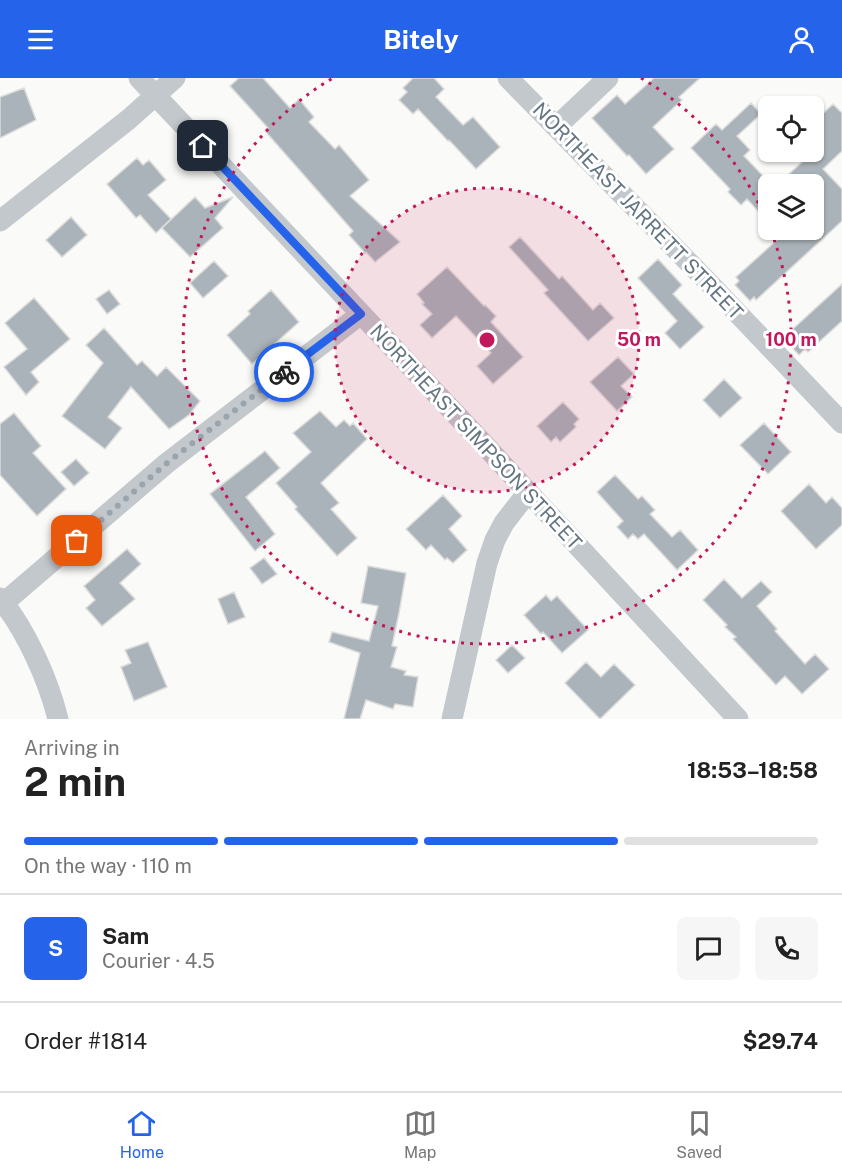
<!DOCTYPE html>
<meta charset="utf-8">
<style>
body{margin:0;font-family:"Public Sans",sans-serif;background:#f6f6f6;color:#222;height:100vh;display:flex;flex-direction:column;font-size:22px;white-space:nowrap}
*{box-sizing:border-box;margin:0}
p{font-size:20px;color:#767676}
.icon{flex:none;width:33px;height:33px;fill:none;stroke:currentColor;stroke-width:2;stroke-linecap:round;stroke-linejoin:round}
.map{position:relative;height:641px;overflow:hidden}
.drawer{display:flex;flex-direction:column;background:#fff;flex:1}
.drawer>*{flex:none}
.buttons{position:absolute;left:758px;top:18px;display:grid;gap:12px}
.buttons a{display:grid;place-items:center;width:66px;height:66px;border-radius:9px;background:#fff;box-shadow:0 2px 4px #0004;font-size:30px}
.pin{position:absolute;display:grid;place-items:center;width:51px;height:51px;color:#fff;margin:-26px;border-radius:12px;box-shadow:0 3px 9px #0006}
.courier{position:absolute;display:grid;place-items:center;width:60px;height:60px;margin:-30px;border:4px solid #2563eb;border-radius:50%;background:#fff;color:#222;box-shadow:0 2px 8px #0007}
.overview em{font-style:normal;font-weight:700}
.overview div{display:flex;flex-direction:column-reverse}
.overview{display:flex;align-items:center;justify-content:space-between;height:102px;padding:0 24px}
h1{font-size:39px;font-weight:700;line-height:45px}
.bar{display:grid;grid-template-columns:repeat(4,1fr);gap:9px 6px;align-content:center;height:72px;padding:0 24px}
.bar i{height:8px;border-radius:4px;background:#e0e0e0}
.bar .selected{background:#2563eb}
.bar p{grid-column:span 4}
.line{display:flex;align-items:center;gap:15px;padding:0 24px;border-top:2px solid #e0e0e0}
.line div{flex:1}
.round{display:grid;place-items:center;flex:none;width:63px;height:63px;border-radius:9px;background:#f6f6f6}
header{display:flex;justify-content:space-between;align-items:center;height:78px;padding:0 24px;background:#2563eb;color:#fff;font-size:27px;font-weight:700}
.tabs{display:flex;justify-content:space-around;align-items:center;height:84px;border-top:2px solid #e0e0e0;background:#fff;font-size:16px;color:#767676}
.tabs a{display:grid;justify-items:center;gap:3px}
.tabs .selected{color:#2563eb}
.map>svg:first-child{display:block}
.building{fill:#aab3b9;stroke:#dcdcda;stroke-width:1.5}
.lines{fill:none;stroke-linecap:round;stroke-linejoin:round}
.minor{stroke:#c3c8cc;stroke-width:21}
.done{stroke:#99a4ac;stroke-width:6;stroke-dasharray:0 10.8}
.route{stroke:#2563eb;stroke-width:8}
.ring{fill:none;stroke:#c2185b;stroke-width:3;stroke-dasharray:3 6}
.labels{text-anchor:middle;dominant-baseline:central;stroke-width:6;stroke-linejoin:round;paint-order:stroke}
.street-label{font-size:20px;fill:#657683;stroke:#fff}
.centre{fill:#c2185b;stroke:#fff;stroke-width:3}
.ring-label{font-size:18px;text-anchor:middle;font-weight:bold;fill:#c2185b;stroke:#fff;stroke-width:6;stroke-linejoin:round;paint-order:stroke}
</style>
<header><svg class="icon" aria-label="menu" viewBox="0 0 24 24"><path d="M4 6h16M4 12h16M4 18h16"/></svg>Bitely<svg class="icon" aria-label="person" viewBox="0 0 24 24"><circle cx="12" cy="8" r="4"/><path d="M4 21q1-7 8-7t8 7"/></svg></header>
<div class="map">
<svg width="842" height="641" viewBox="0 0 842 641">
<rect width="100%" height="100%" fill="#fafaf8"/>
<path class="building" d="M239,0H263L290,30L299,21L314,39L309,44L335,71L339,67L369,102L350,118L400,164L375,184L366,174L365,175L349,157L353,153L295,87L265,53L268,50L230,8Z
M413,0H434L444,11L436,19L463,47L473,39L500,69L476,91L449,62L448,63L418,31L413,36L399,22L407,14L403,10Z
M654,0H700L679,19L682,22L653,49L674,71L646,96L629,77L627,78L592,40L617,17L625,26Z
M24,10L36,42L0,60V19Z
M751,25L761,36L737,58L750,72L744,78L768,103V144L747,121L741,127L728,114L730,111L691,70L716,46L722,52Z
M833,26L842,35V73L823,91L842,111V143L756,222L754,219L750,223L735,207L739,203L736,199L788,152H813V106H778L813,74V45Z
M137,80L143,87L149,82L166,102L148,117L171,141L156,155L140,137L136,140L107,106Z
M195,119L205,130L233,119L215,140L223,150L190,179L162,150Z
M71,139L87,157L62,179L46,162Z
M520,159L559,201L562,198L593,232L600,225L614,240L588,263L544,215L548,212L509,169Z
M658,181L682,207L673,216L704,249L680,271L665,255L677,243L638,200Z
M214,183L228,198L203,220L190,205Z
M447,189L484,228L485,227L496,238L491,244L523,279L493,306L477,288L491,275L456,238L432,260L420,247L432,236L422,226L424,225L417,216Z
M842,206V243L808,274L805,271L799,277L783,260Z
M109,212L120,226L107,236L96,221Z
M271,212L299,244L252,286L227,257L250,236L248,233Z
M34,220L70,261L31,294L39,304L26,317L4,289L27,271L5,245Z
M104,250L137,287L142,283L157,298L166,289L200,323L189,337L169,351L131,309L108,339L122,350L105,371L62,338L103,285L86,267Z
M618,279L634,296L621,308L632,319L617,333L590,304Z
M724,301L742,320L720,340L703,322Z
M563,324L579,341L574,346L576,349L560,364L556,359L551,364L537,348Z
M320,333L336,349L344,342L350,348L353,345L367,361L321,405L339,425L331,431L357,460L337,478L295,431L297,429L276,405L311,374L293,355Z
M14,335L41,368L33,375L66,411L37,438L0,397V346Z
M764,345L791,374L768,396L740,367Z
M265,373L280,390L246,419L275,456L255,473L210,416Z
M76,381L89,395L74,408L61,394Z
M615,397L638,421L642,418L655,432L650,436L672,459L680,452L698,472L677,492L644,456L638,461L633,456L628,461L617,449L623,443L597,414Z
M809,406L826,425L832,419L842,430V447L816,471L781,433Z
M443,417L462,438L449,451L467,472L453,485L447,480L445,482L431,467L426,472L406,451Z
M127,471L141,486L120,505L135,521L102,548L86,530L95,522L84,508Z
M264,480L277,496L262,506L250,490Z
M368,488L406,495L399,535L392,568L397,569L391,589L406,593L404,597L418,599L413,629L395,626L393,631L366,622L360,641H344L360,575L329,564L332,554L369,563L378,528L361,525Z
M724,501L742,520L761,503L772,514L757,528L777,551L775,553L805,586L815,576L829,591L802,616L785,598L776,607L733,561L736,559L725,549L727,547L703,522Z
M234,514L245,539L228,546L218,521Z
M546,517L551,523L557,518L588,552L562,575L543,554L541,556L524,537Z
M148,564L167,609L134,623L121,589L131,585L125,572Z
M512,567L525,580L508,595L496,582Z
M586,584L601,599L614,586L635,607L600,641L565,605Z"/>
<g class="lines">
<path class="minor" d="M139,0L479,361L738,641
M508,0L707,203L842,345
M556,49L608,0
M0,143L129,41L175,0
M0,520C26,552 48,601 58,641
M0,528L167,385L361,236
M452,641L487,485L495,462L504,445L528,414"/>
</g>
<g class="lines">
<path class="done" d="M77,463L167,385L284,294"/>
<path class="route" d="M203,68L361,236L284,294"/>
</g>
<circle cx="487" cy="262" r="152" fill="#c2185b" fill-opacity=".12"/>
<g class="ring">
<circle cx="487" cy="262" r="152"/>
<path d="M641 0A304 304 0 0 1 768 146M771 153A304 304 0 1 1 333 0"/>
</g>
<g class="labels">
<g class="street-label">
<text transform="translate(638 133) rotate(46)">NORTHEAST JARRETT STREET</text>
<text transform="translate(476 359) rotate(47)">NORTHEAST SIMPSON STREET</text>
</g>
</g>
<circle cx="487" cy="262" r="9" class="centre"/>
<g class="ring-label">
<text x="639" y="268">50 m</text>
<text x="791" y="268">100 m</text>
</g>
</svg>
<div class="buttons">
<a><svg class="icon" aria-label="locate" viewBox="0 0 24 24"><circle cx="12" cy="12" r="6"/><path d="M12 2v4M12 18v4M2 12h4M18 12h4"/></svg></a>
<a><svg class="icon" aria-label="layers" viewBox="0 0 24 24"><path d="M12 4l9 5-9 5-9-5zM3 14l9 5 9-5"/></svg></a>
</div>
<div class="pin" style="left:77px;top:463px;background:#ea580c"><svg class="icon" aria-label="bag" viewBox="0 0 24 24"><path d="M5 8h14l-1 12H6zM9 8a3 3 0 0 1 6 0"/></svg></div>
<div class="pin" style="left:203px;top:68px;background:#1f2937"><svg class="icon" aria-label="home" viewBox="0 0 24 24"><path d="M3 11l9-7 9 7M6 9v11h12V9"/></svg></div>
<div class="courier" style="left:284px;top:294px"><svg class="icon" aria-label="bike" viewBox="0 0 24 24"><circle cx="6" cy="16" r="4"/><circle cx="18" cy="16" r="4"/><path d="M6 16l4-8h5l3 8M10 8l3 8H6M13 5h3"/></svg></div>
</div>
<section class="drawer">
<div class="overview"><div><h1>2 min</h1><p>Arriving in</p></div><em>18:53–18:58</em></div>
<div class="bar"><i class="selected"></i><i class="selected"></i><i class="selected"></i><i></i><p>On the way · 110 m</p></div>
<div class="line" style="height:108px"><b class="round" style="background:#2563eb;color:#fff">S</b><div><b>Sam</b><p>Courier · 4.5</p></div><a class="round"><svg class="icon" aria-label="chat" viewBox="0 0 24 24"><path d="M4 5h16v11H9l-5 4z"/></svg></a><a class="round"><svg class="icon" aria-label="phone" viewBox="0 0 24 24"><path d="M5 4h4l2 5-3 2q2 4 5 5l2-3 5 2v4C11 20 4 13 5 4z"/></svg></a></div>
<div class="line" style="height:78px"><div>Order #1814</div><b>$29.74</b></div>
</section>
<nav class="tabs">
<a class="selected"><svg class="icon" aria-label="home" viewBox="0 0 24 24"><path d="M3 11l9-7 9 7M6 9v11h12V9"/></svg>Home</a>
<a><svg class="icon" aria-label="map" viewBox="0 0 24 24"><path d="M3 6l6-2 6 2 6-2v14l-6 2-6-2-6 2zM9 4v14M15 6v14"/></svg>Map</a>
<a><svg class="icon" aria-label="saved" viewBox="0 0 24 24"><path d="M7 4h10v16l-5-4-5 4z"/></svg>Saved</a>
</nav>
